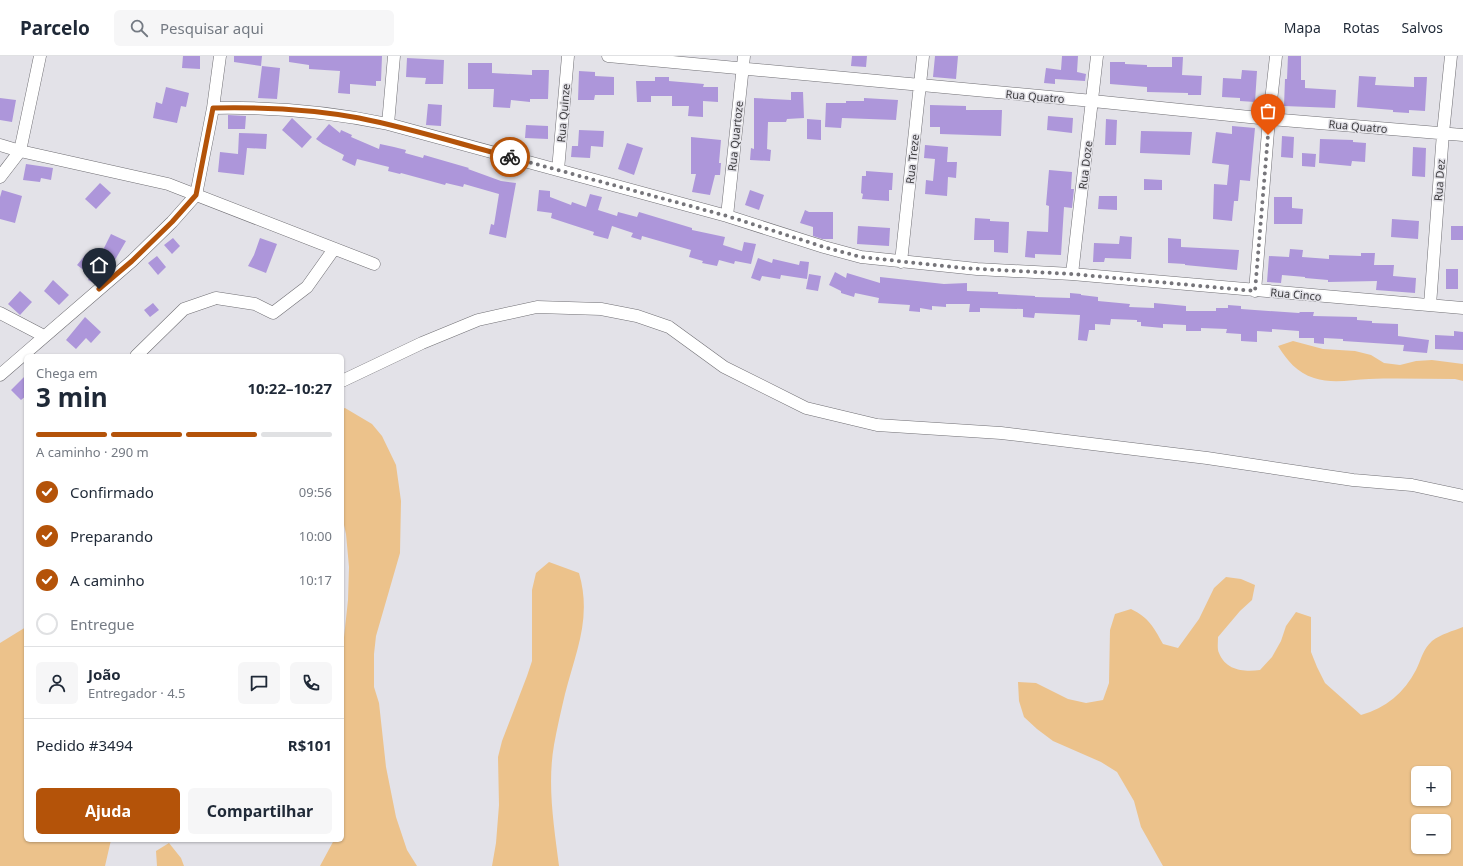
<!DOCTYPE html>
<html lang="pt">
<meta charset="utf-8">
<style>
body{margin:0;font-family:"Noto Sans",sans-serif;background:#f6f6f7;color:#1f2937;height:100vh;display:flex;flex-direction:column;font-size:15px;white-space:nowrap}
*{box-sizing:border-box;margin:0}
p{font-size:13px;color:#747a83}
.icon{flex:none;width:22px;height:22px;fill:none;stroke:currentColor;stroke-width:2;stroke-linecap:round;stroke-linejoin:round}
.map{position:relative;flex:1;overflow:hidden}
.panel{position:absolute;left:24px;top:298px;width:320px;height:488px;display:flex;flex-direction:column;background:#fff;border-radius:6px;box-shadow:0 1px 3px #0004}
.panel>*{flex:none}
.buttons{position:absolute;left:1411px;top:710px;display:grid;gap:8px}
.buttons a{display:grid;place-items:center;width:40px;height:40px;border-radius:6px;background:#fff;box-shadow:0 1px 3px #0004;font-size:20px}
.pin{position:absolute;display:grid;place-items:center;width:34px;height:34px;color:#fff;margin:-41px -17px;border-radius:50% 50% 50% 0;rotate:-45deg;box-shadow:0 0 4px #0007}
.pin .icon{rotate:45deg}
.courier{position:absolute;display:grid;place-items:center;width:40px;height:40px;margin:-20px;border:3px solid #b45309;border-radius:50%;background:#fff;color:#222;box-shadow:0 1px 5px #0007}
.head em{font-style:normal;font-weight:700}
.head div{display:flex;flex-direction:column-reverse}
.head{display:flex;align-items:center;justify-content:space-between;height:68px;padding:0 12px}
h1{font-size:26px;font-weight:700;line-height:30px}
.bar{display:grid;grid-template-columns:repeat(4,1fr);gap:6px 4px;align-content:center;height:48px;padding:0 12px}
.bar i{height:5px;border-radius:3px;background:#e0e1e3}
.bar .active{background:#b45309}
.bar p{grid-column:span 4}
.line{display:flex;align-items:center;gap:10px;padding:0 12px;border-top:1px solid #e0e1e3}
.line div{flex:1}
.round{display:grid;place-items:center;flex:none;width:42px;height:42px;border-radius:6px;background:#f6f6f7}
ol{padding:0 12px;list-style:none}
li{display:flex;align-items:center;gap:12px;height:44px}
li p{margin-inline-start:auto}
li .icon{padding:4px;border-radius:50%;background:#b45309;color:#fff;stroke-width:4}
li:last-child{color:#747a83}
li i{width:22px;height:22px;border:2px solid #e0e1e3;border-radius:50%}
.button{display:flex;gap:8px;margin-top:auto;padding:8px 12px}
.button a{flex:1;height:46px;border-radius:6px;background:#b45309;color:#fff;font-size:16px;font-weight:700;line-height:46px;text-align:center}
.button a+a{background:#f6f6f7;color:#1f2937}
header{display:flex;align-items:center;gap:24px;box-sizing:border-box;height:56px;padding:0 20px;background:#fff;border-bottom:1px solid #e0e1e3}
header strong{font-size:19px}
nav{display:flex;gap:22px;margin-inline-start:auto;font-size:14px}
.search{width:280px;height:36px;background:#f6f6f7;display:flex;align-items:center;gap:10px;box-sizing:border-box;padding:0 14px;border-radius:6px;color:#747a83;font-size:15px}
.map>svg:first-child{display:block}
.green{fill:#ecc28b;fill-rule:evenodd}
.building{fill:#ad96da}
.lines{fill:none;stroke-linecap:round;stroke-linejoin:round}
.minor-casing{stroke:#706f74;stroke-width:13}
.minor{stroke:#fff;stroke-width:12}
.done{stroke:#76757a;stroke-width:4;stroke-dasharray:0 7.2}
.route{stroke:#b45309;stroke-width:5}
.labels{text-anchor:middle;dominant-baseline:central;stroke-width:3;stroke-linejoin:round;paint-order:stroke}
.street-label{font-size:11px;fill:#3c3b3e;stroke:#e3e2e8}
</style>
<header>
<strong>Parcelo</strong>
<div class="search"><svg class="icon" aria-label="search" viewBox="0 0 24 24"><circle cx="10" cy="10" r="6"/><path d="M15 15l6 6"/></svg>Pesquisar aqui</div>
<nav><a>Mapa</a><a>Rotas</a><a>Salvos</a></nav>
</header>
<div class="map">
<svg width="1463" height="810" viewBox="0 0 1463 810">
<rect width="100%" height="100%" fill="#e3e2e8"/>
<path class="green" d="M1293,285L1323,293L1355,295L1371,299L1384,307L1400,309L1416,305L1432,304L1463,308V325L1455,323C1426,323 1397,322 1369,323C1350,324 1332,328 1314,322C1297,317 1287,304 1278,290Z
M345,352L372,368L382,380L396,409L401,445L400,497L376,580L374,598V631L379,647L386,711L396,761L407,794L417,810H320L334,784H342L344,745L342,718V600L348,544L349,511L346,478L342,460V353Z
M549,506L579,517C592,562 576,595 565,638C561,655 557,672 554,689C547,729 554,770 559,810H492L496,787L499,749L498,701L502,685L527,620L532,605V534L536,517Z
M1226,521L1241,523L1255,529L1252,544L1240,555L1218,581C1218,586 1217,593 1219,597C1226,615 1245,616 1260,614L1272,601L1281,585L1286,570L1296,556L1311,561V596L1317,611L1325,627L1361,659C1386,652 1404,637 1416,614C1421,604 1423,593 1432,585C1441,578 1453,575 1463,571V810H1163L1141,771L1134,745L1117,716L1101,706L1053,685L1037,673L1024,661L1019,645L1018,626L1036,627L1068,643L1086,647L1103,644L1109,627L1110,574L1115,558L1131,553C1149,562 1153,570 1163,588L1178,592L1199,563L1214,532ZM1418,717H1444V743H1418ZM1418,765H1444V791H1418Z
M26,571V784H111L105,810H0V587Z
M169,787L181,802L184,810H157L156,795Z"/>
<path class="building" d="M183,0H200V13L182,12Z
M234,0H262L261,10L234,6Z
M289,0H382L381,25H376V30L350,28V38L338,37L340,15L309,13V9L289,6Z
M852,0H867L866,11L851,10Z
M935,0H958L956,23L933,21Z
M1062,0H1078L1077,16L1086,18L1085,25L1055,23V28L1044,27L1046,12L1061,14Z
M1288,0H1301V24H1305V32L1336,34L1335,52L1284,50L1285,23H1287Z
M1172,1H1183L1182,19L1202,20L1201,39H1188V37L1147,36V31L1110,28V6H1125V8L1147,9V11H1172Z
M407,2L444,4L443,28H425L426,22L406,21Z
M468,7H492V17L532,19V14H549L548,43H530V46L511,44L510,52L493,51L494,33H468Z
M262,10L280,12L277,43L258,42Z
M1242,14L1257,15L1255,46L1240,45V42L1222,41L1223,22L1241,23Z
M579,15L595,16V20L614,21V39H595L594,44H578Z
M1359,20L1376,21L1375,29L1414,31V21H1427L1425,55L1409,54V57L1393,56V54L1357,51Z
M655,21H669V25L704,28L703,31H718V46L703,45V61L688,60L689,50H672V40H651V46H637L636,25H655Z
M166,31L189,37L186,51L181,50L177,67L153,62L156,46L162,48Z
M791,36H803L804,62L787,63L786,66H768L767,93L771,94L770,105L750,104L751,92L754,93V42L791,44Z
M0,42L16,44L12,66L0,64Z
M864,42L898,44L896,64L842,62L841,72L825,71L826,47H846V45H864Z
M428,48L442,49L441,70L426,69Z
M930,49L966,50V54H1002L1001,80L940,78V71H930Z
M228,59L246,60L245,73H228Z
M1048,60L1073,62L1072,77L1047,74Z
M292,62L312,81L302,92L282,74Z
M807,63L821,64V84L807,83Z
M1106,63L1117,64L1116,89H1105Z
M329,68L340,77L341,74L352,79L351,81L379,93L380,88L394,91L406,94L405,97L423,102L424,99L469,112L468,113L501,125L516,127L506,182L489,178L491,168L494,169L499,138L464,128L463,131L446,127L445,129L401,117L400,118L388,115L389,111L357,103L355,110L342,104L344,99L323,88L316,83Z
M526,69L548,70V83L525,82Z
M1232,70L1255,72L1250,125L1240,124L1238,145H1234L1232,165L1213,163L1214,128L1227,129L1229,109L1212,107L1216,76L1232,78Z
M579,74L604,75L603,91L591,90L590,102L571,101L572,90H578Z
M1141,75L1192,76L1190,99L1140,97Z
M239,77L267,78L266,93L247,92L244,119L218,116L220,96L238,98Z
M1282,80L1294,81L1293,102L1281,101Z
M691,81L721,84L719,107H721L720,119H715L710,139L692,136L696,118H691Z
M1320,83L1353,84V86L1366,87L1365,106L1352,105L1351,110L1319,107Z
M627,87L643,92L634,119L618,113Z
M925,89L948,91L947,106H957L956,122L948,121L947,140L925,138L926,124L933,125L935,103L924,102Z
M1413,91L1426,92L1425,121L1412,120Z
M1302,97L1316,98L1315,111L1302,110Z
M26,108L53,112L51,124L41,122L40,126L23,124Z
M1049,114L1072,116L1071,133H1074L1072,152L1064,151L1061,199L1035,198V202L1025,201L1027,175L1048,176L1049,150L1046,149Z
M866,115L893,117L892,134H889V145L862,143L863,138L861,137L862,120H866Z
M1144,123L1162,124V134H1144Z
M100,127L111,137L96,153L85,143Z
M2,134L22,140L15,167L0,163V141Z
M539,134L550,135V141L571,149L572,146L586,151L590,138L602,141L598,154L617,160L618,156L637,161L639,156L649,159L692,172V174L725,181L723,189L742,195L744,186L756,188L751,208L735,205L734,208L719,204L717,210L702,207L703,205L689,201L691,194L642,180L641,184L631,181L633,177L612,170L608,183L593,179L594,176L551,162L552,157L537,155Z
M750,134L764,139L759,154L745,149Z
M1099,140H1117V154L1098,153Z
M1274,141H1292V152L1303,153L1302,168H1274Z
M805,154L809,156H833V183H822L813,180V171L800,167Z
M975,162L990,163V165L1009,166L1008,197L994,196V184H974Z
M1392,163L1419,165L1418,183L1391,181Z
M858,170L890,172L889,190L857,188Z
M1451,170H1463V184H1451Z
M111,178L126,185L112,209L107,207L92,226L88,224L90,219L77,209L86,198L97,206Z
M1120,180L1132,181L1131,203L1105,202L1104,206H1093L1094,187L1119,188Z
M173,182L180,190L172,198L164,189Z
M260,182L277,188L266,217L248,210L254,199Z
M1168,182L1181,183V191L1239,194L1237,214L1185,209V208L1168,207Z
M1290,193L1303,194L1302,201L1329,203V199L1361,200V197H1375L1374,209H1394L1393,220L1416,222L1415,237L1376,234L1377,225L1328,226V224L1305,222V221L1282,219L1281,227L1267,226L1269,200L1289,201Z
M157,200L166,211L158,219L148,207Z
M758,202L772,207L773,203L799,209L800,205L809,206L807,223L781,219L780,223L762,220L760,225L751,222Z
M1446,213H1458V233H1446Z
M835,216L846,222L847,217L880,227V221L944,228L967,227V235L998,236V238L1035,240V241L1070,242V237L1081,238V239L1098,241V245L1130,248L1129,251L1154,252V247L1186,250V255H1216V252H1228V249L1241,250V253L1299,257L1300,256H1314L1313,260L1357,261V264L1372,265V267L1398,268V280L1429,284L1427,297L1403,295L1404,289L1343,285V283L1324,282V288L1314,287V282H1299V275L1272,273V276L1257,275V286L1241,285V278L1226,277L1227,273L1201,272V275H1186V269L1163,268V272L1141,270V266H1137V264L1111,263L1110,269L1095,268V274H1089L1087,285L1078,284L1080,259L1035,257L1034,262L1023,261V253L980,252V256H969L970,248H946V251L932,250V254L920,252V256L909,255L910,249L878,247L879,242L855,237L854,241L841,237V235L829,229Z
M809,218L821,220L818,235L806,233Z
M53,224L69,239L59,249L44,235Z
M20,235L32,246L20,259L8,248Z
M153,247L159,254L150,261L144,254Z
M85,261L101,276L91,287L86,282L76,293L66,284Z
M1454,275L1463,276V294L1435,293V279L1454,280Z
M26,319V340L21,344L11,334Z"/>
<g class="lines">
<defs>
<path id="minor" d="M608,0L1093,45L1269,63L1463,79
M213,52C272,51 331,56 388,68L727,160L824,191L861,201L977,213L1072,218L1463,252
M388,68L394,0
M0,89L20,95L168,128L374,208
M558,114L568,0
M0,121L20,95L40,0
M727,160L744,0
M901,206L923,0
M1072,218L1097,0
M1255,235L1269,63L1276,0
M1430,249L1443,77L1451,0
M0,257L44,280
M136,300L184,253L216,242L255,248L273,257L307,231L334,193
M0,319L132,205L172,166L196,139L213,52L220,0
M342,325L422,287L478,264L537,251L601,253L637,260L669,271L724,311L806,352L877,369L1001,377L1207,402L1353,424L1412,429L1463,440"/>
</defs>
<use href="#minor" class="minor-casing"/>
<use href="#minor" class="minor"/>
</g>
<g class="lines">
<path class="done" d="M510,101L727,160L824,191L861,201L962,212L1072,218L1255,235L1268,79"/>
<path class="route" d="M99,233L132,205L172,166L196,139L213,52C261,51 311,53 359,62C410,72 460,88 510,101"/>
</g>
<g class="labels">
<g class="street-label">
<text transform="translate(1035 40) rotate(5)">Rua Quatro</text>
<text transform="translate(563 57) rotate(-85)">Rua Quinze</text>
<text transform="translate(1358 70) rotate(5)">Rua Quatro</text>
<text transform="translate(735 80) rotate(-84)">Rua Quartoze</text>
<text transform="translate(912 103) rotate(-84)">Rua Treze</text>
<text transform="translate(1085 109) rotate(-83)">Rua Doze</text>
<text transform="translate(1439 124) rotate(-86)">Rua Dez</text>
<text transform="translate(1296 238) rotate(5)">Rua Cinco</text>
</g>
</g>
</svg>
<div class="buttons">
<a>+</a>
<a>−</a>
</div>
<div class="pin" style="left:1268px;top:79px;background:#ea580c"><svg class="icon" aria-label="bag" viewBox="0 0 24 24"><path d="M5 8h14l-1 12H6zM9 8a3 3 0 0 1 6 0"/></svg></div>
<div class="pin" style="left:99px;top:233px;background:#1f2937"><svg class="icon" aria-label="home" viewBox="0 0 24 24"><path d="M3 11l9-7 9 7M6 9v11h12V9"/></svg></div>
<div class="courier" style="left:510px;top:101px"><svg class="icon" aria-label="bike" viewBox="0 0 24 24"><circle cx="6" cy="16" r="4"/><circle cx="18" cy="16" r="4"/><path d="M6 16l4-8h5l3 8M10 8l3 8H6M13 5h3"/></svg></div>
<section class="panel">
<div class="head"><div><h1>3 min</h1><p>Chega em</p></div><em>10:22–10:27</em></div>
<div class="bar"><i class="active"></i><i class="active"></i><i class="active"></i><i></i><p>A caminho · 290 m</p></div>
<ol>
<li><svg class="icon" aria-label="check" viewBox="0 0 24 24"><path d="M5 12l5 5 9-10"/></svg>Confirmado<p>09:56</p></li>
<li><svg class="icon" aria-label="check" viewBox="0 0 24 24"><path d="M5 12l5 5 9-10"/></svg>Preparando<p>10:00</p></li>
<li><svg class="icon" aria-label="check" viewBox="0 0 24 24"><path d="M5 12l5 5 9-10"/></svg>A caminho<p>10:17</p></li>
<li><i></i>Entregue</li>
</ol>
<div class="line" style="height:72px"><a class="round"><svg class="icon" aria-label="person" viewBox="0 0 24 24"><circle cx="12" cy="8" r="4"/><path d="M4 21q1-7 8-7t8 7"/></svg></a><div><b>João</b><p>Entregador · 4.5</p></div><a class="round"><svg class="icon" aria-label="chat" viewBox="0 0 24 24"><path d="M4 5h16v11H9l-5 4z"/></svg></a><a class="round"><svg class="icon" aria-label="phone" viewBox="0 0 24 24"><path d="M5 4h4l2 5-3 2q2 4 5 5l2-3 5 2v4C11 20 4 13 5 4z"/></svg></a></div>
<div class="line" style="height:52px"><div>Pedido #3494</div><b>R$101</b></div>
<div class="button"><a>Ajuda</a><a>Compartilhar</a></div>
</section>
</div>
